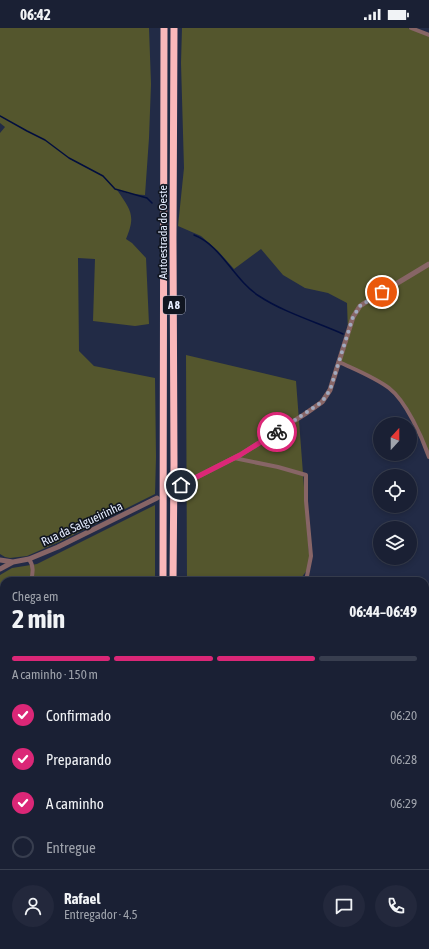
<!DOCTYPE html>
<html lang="pt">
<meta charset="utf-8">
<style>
body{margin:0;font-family:"Asap Condensed",sans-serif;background:#23283c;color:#f1f3f6;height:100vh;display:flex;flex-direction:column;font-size:15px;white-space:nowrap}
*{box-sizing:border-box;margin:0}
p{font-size:13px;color:#9fa3ac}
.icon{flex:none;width:22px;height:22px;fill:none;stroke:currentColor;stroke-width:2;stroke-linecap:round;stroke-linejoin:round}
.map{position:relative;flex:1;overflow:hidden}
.drawer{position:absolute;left:0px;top:549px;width:429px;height:372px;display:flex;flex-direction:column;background:#1a2034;border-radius:12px 12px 0 0;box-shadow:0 2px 6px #0003,0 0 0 1px #383e4f}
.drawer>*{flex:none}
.needle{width:26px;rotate:21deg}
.controls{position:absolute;left:373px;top:389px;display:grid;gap:8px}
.controls a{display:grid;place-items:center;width:44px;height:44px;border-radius:50%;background:#1a2034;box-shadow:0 2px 6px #0003,0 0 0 1px #383e4f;font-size:20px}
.pin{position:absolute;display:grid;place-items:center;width:34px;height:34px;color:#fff;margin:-17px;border:2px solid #fff;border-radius:50%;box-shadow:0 1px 4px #0007}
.courier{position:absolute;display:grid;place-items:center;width:40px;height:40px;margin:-20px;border:3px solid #db2777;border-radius:50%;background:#fff;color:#222;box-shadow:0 1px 5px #0007}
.headline em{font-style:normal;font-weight:700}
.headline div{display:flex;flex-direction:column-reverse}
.headline{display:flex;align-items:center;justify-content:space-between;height:68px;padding:0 12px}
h1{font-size:26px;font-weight:700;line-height:30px}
.bar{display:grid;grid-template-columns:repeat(4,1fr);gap:6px 4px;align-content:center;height:48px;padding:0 12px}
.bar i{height:5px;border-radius:3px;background:#383e4f}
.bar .on{background:#db2777}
.bar p{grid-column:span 4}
.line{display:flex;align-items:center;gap:10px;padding:0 12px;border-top:1px solid #383e4f}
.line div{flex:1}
.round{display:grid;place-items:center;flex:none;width:42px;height:42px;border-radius:21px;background:#23283c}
ol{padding:0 12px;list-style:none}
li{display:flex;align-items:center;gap:12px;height:44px}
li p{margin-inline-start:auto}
li .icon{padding:4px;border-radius:50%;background:#db2777;color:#fff;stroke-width:4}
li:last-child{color:#9fa3ac}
li i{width:22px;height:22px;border:2px solid #383e4f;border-radius:50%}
.status{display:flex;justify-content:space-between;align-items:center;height:28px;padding:0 20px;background:#1a2034;direction:ltr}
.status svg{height:11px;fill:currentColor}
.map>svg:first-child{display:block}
.green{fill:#54562d}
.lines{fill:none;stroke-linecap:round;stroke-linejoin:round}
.stream{stroke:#020e3f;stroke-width:1.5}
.tertiary-tunnel{stroke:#3f4862;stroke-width:5;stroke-dasharray:5 2.5;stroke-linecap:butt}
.minor{stroke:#876566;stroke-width:4}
.tertiary{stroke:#876566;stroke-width:5}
.motorway{stroke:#fab8ba;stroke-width:7}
.done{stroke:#a1a9be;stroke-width:4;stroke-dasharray:0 7.2}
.route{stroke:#db2777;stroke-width:5}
.labels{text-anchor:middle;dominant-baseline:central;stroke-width:3.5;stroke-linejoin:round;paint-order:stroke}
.shield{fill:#101520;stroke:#a6acbc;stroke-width:1}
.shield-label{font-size:11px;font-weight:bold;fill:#e6edff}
.street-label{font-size:12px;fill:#e6edff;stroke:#101520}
</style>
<div class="status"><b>06:42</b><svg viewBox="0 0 49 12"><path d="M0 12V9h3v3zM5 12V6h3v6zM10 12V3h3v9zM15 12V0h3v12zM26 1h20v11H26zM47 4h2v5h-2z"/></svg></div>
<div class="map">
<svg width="429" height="921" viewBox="0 0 429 921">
<rect width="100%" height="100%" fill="#222b46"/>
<path class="green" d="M0,0H149L151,56L149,110L145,167L130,166L117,162C131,182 136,188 126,211L132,215L146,230L149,296L135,298L93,293L95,231L78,230L79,323L94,338L155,350L156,429L155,466L59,514L27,528L10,530L5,529L0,526V105L5,99L0,95Z
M182,0H408L429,8V429L411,389L390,360L339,334L348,304L347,275L328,265L305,260L283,247L261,221L234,241L218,223L201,208L178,198L184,140L181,35Z
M186,327L296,353L310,538L299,553H187Z
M155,477V553H4V608H2L3,609L0,622V547L12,540L37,536Z
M425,561L429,562V604L425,615Z
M425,617L429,619V707L425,713Z
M0,704L4,706V812L0,813Z
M194,917H239L236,921H194Z"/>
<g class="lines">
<path class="stream" d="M0,88L27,103L45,112L69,130L103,148L115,161L147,170L152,175
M194,207C221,217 234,252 259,268C283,284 316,294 343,306"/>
<path class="tertiary-tunnel" d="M161,468L181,457"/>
<path class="minor" d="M411,0L429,7
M339,334C356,342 374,349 389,360C406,373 422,409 429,429
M234,430L278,439L306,447V473L311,528L306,553
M29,531C34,538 33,545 31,553
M425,912L429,907
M417,921L420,917"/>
<path class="tertiary" d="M181,457L240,427L305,386L322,374L330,362L353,289L360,278L371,271L429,236
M0,532L13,534
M0,541L13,534L29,531L58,519L157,470"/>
<path class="motorway" d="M163,553L164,0
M173,553L174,436L173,210L174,0
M172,917L173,921
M181,917L182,921
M190,917V921"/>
</g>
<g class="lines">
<path class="done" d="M277,404L322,374L330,362L353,289L360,278L382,264"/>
<path class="route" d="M181,457L240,427L277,404"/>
</g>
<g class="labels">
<rect class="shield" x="163" y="268" width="22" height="18" rx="3"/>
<g class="shield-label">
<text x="174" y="277">A 8</text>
</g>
<g class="street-label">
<text transform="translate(163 204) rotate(-90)">Autoestrada do Oeste</text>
<text transform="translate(82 496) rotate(-25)">Rua da Salgueirinha</text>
</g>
</g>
</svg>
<div class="controls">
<a><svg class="needle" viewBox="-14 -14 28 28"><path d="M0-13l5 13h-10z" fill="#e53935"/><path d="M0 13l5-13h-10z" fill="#9fa3ac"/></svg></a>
<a><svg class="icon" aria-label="locate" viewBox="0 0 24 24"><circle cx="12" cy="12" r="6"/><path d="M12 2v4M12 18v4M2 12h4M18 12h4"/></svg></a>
<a><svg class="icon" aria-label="layers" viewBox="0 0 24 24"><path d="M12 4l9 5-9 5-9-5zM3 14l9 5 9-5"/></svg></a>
</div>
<div class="pin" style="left:382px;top:264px;background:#ea580c"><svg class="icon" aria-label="bag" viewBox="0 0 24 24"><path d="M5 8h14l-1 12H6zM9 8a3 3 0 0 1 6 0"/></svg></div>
<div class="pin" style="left:181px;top:457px;background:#1f2937"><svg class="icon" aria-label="home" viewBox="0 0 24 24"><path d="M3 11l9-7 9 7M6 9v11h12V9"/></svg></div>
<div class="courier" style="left:277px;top:404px"><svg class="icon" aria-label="bike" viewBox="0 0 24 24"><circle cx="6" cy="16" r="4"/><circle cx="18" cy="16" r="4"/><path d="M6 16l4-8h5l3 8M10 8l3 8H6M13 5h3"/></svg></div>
<section class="drawer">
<div class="headline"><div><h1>2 min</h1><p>Chega em</p></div><em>06:44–06:49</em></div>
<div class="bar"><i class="on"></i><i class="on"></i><i class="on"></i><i></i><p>A caminho · 150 m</p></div>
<ol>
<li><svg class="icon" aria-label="check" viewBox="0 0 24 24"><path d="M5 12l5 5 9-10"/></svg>Confirmado<p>06:20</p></li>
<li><svg class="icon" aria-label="check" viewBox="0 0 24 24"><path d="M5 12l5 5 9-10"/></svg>Preparando<p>06:28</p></li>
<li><svg class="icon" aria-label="check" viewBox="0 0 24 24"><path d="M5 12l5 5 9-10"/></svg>A caminho<p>06:29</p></li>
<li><i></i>Entregue</li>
</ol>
<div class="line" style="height:72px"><a class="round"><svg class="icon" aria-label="person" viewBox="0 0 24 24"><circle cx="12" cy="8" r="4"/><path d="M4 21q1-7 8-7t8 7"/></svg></a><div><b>Rafael</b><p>Entregador · 4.5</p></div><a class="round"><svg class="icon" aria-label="chat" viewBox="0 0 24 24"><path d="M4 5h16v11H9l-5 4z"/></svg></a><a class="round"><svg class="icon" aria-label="phone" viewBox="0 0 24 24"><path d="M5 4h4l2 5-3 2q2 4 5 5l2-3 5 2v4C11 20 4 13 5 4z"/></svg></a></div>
</section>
</div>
